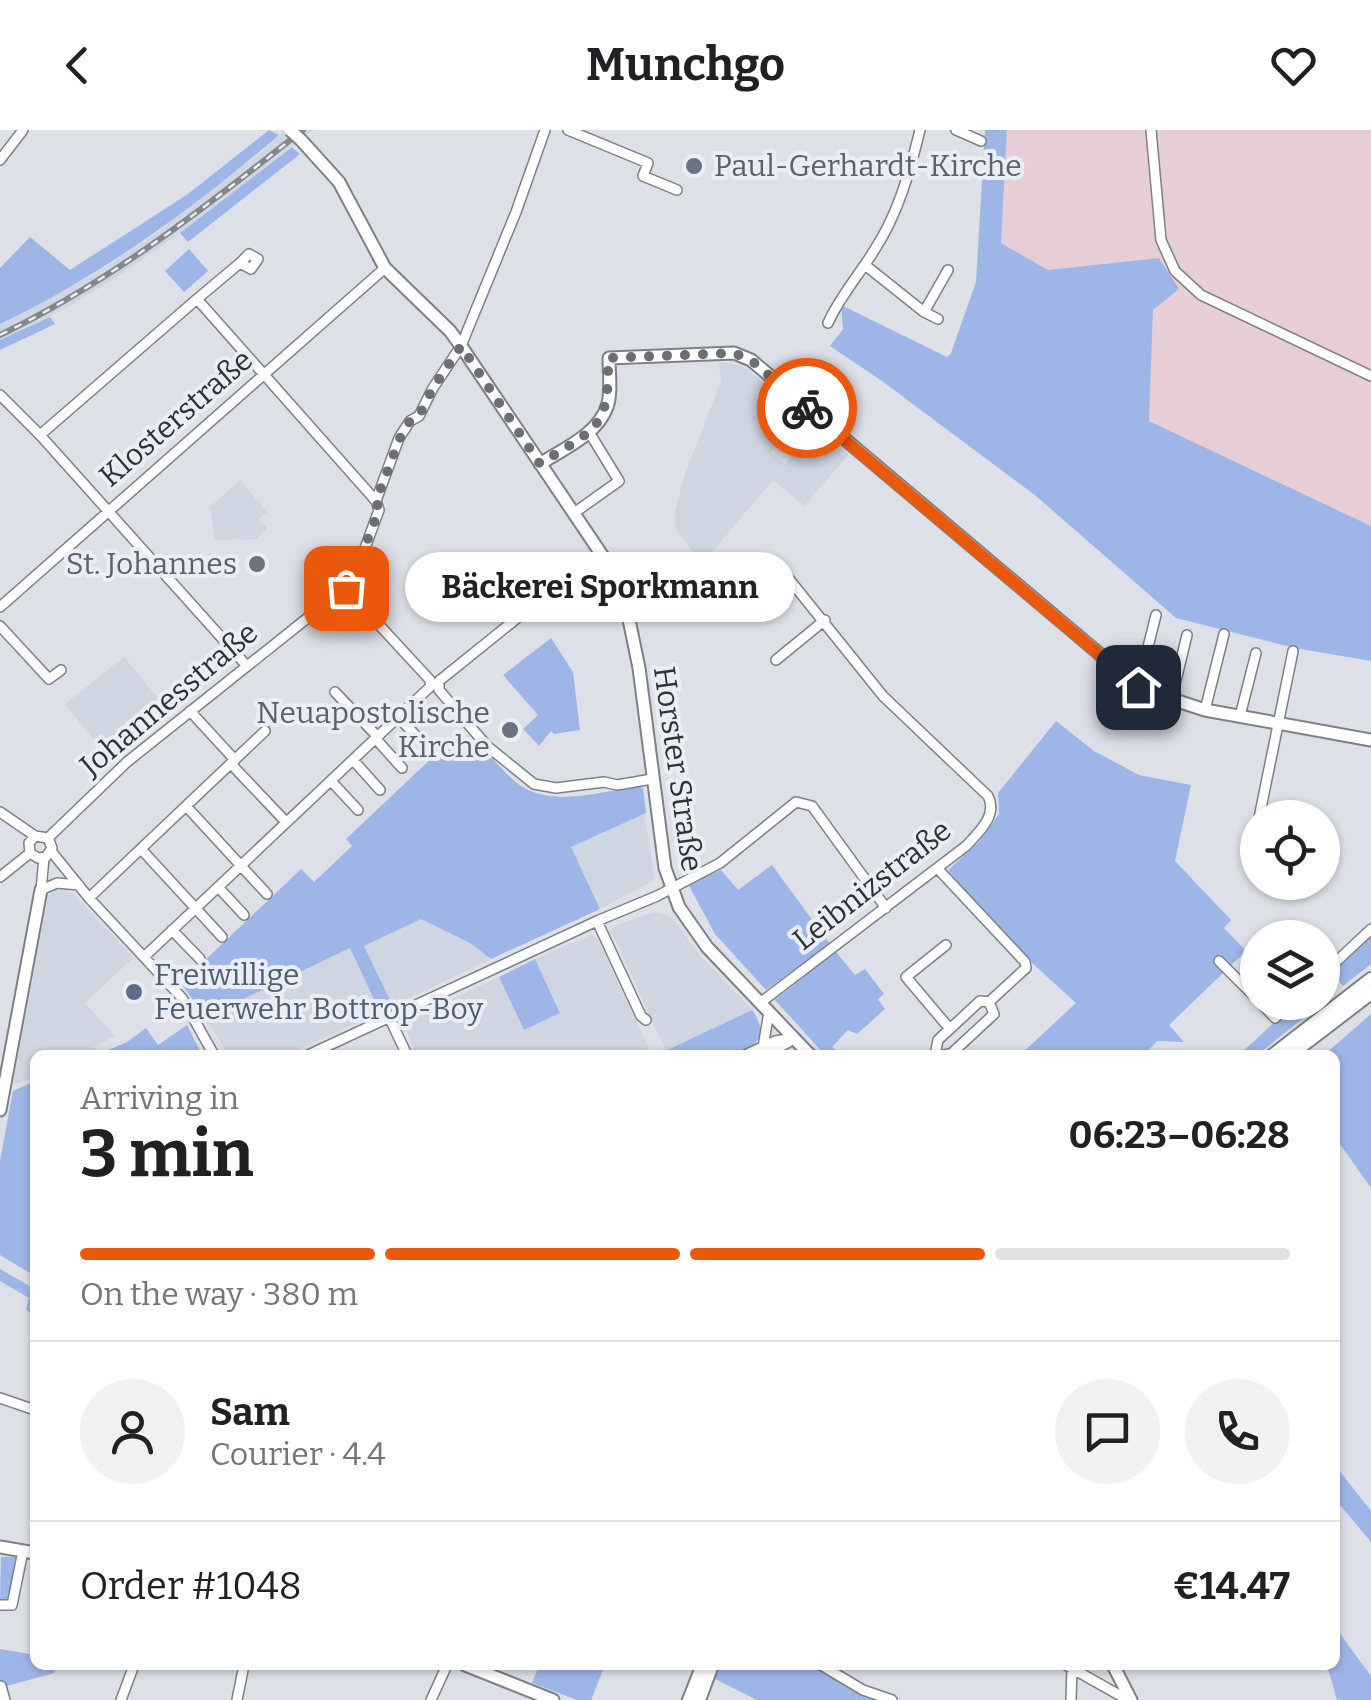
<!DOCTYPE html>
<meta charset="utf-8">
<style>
body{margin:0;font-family:Bitter,serif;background:#f2f2f2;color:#202124;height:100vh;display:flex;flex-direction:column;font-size:38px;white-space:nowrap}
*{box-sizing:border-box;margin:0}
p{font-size:32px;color:#757577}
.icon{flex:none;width:55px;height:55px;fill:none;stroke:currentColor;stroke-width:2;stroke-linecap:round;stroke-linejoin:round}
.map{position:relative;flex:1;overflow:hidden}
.side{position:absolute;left:30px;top:920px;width:1310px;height:620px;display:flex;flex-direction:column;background:#fff;border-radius:15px;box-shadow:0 2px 8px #0004}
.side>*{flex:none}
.fabs{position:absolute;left:1240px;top:670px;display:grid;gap:20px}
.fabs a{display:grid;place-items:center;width:100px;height:100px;border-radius:50%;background:#fff;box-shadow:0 2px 8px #0004;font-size:50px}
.pin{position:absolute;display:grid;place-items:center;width:85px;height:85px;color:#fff;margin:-42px;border-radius:20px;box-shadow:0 5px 15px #0006}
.courier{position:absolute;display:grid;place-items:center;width:100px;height:100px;margin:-50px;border:8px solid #ea580c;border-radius:50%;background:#fff;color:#222;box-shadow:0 2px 12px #0007}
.bubble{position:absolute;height:70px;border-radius:35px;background:#fff;box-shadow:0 2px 8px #0004;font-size:32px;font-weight:700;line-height:70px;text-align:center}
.headline em{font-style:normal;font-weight:700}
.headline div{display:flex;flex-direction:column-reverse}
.headline{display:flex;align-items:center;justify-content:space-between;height:170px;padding:0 50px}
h1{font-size:65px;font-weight:700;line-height:75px}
.bar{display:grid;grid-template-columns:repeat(4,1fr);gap:15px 10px;align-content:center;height:120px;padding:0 50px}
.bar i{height:12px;border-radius:8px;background:#e0e0e0}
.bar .active{background:#ea580c}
.bar p{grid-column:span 4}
.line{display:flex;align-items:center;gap:25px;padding:0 50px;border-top:2px solid #e0e0e0}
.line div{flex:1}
.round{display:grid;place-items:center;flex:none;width:105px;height:105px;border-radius:52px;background:#f2f2f2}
header{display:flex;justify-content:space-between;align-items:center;height:130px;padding:0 50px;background:#fff;font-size:45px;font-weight:700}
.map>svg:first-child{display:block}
.built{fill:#cfd5e1}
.industrial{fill:#e7ced6}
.green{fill:#9eb5e8}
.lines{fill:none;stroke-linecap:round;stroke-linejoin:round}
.street-casing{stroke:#7d8086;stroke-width:12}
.secondary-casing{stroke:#7d8086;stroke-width:15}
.primary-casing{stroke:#7d8086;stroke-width:16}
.street{stroke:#fff;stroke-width:9}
.secondary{stroke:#fff;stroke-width:11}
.primary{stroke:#fff;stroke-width:12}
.rail-casing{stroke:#84868b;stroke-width:6}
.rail{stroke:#eaedf3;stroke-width:2.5;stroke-dasharray:8;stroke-linecap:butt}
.secondary-bridge-casing{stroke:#7d8086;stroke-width:15;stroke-linecap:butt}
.secondary-bridge{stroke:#fff;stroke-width:11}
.done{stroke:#6d6e72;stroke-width:10;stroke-dasharray:0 18}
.route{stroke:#ea580c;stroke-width:12}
.worship-dot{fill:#6b7280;stroke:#eaedf3;stroke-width:4}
.service-dot{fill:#5c6f8a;stroke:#eaedf3;stroke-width:4}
.labels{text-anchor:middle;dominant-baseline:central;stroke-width:8;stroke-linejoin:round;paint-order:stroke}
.worship-label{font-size:30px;fill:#5b616d;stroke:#eaedf3;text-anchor:end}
.street-label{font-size:30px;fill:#303134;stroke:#eaedf3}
.service-label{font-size:30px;fill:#4e5e75;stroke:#eaedf3;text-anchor:start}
</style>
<header><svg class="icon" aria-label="back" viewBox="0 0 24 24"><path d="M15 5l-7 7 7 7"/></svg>Munchgo<svg class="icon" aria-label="heart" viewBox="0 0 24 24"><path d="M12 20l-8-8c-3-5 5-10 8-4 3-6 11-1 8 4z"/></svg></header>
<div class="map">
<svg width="1371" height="1570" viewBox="0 0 1371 1570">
<rect width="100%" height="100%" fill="#dde0e6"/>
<path class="built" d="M285,0H313L176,106L112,150L63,180L0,211V194L96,143L159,101L258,25Z
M719,232L743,236L802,284L771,322L785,334L817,297L849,324L804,376L773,350L702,434L675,397L674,384L685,344L721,251Z
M240,350L267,382L259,389L267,398L256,409L215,410L210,377Z
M124,527L171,584L112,633L65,574Z
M644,683L654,744L653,751L600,779L571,717Z
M64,759L75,765L133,828L85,873L115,906L94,917L98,922L90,925H35V948L13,955L48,767L55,760Z
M653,782L668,785L673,789L700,825L752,880L666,921L611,801L615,796Z
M422,788L470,813L491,829L393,876L364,816Z
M591,805L598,810L652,925H416L403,892L499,847L524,900L560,882L535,829Z
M351,817L380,882L287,925H228L205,887Z"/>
<path class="industrial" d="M1007,0H1371V396L1149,291L1153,179L1178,159L1159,128L1048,140L1001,113Z"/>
<path class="green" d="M269,0L279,5C193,79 102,145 0,194V138L30,107L70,140L188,64Z
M985,0H1007L1001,113L1048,140L1159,128L1179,159L1153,180L1149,291L1371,396V531L1295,518L1176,488L1036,366L882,251L830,216L843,199L841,175L947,227L951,223L976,152Z
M292,17L300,24L188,112L180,103Z
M189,119L208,141L184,162L165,141Z
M50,187L55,194L0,220V210Z
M551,508L573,542L580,600L554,604L551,601L539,616L523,599L538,585L503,545Z
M1056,591L1094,621L1139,645L1191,655L1175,731L1231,790L1224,798L1246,821L1169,895L1184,912L1157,911L1144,925H1020L1076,873L1007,810L948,740L978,713L999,684L998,663Z
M484,619C496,632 508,648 523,657C555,677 605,661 639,656L643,658L646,683L571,717L600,779L491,829L470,813L421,789L364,816L393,876L380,882L350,818L205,887L181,853L301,739L314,752L352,716L346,709L436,624L450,620Z
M772,735L830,814L766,860L715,804L688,754L721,740L738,760Z
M1371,805V834L1343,856L1333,843Z
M836,822L855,845L865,839L884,864L878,869L885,879L857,904L848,900L832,917L839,923L837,925H825L775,870Z
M535,829L560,883L524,900L499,847Z
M1302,873L1310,883L1257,925H1239L1280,887Z
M752,880C791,936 684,925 657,925Z
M1371,884V1058L1335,1007V925H1324Z
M187,895L202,925H97L127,912L146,898L158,915Z
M35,951V1146L0,1125V1031L13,961Z
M0,1139L35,1159V1185L26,1180L29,1168L0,1151Z
M1335,1335L1371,1381V1412L1335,1369Z
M1,1427H17L9,1471L0,1472Z
M1335,1497L1371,1546V1570H1337L1327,1535H1335Z
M0,1519L35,1525V1535H56L54,1543L0,1558Z
M539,1535H605L591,1570H577L532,1553Z
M719,1535H814L877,1570H757L713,1548Z"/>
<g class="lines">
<defs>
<path id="street" d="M568,0L648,33L643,46L677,60
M956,0L981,11
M1151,0L1161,110L1175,141L1201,165L1371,246
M0,30L23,0
M240,133L249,124L258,129L251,139L240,133L197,169L376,371
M865,135L924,182L938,189
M924,182L948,140
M828,193C840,166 860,144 875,119C898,84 910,41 920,0
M0,265L40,305L246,535
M40,305L197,169
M574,383L619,351L589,302
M606,431L521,485L439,551V560L487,616L534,654L556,658L604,652L617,655L652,649
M0,477L385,138
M0,496L49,549L61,540
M776,530L825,490
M1138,557L1156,485
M335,562L377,606
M1171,571L1187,505
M1205,580L1224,504
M190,581L235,630
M1240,586L1256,523
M398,587L425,615
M375,608L402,638
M353,630L380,660
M231,634L286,692
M331,651L358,680
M186,676L267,764
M0,682L35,706L48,708L52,718L46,727L38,728L30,723L29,713L35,706
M1259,688L1293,521
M48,708L127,632L345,458L357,440L379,380L376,371L399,308L410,291L419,286L433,258L461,216L516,82L545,0
M141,719L222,807
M51,721L89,768L182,868L214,925
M1251,727L1258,693
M938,739L1025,832L1026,838L989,872
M0,747L30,723
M218,757L244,785
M41,760L57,753L79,755
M41,760L44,728
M89,768L265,601
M597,791L641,886L646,890
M172,800L200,829
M946,815L906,847L950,899
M145,826L431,556L430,550L345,458
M1219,831L1258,870
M1322,845L1371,799
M1260,872L1275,888L1292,872
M760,873L966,716C979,702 998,685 988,666L883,566L781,439L762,428
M389,887L407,925
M763,917L769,882
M308,925L597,791L657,766L720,733L796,672L812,676L886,778
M745,925L775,911L795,908
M765,925L789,912
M935,925L938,910L980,871L989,872
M944,925L952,923L994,884L989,872
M0,1268L35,1280
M0,1475H12L23,1421
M821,1535L863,1560L892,1570
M1066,1535L1128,1570
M1,1556L5,1570
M121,1570L134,1535
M237,1570L244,1535
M431,1570L447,1535
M1071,1570L1072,1538"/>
<path id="secondary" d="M301,10L339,52L385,138L450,201L461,216L606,431L625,470L639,538L665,738L679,777L707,817L810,925
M540,334C563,319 597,305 607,277C612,263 609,243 609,228L734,223L751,230L1141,559L1205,580L1371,610
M0,980L41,760
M0,1417L35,1423
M465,1535L553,1570
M1113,1535L1131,1570"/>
<path id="primary" d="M1273,925L1371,849
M1290,925L1371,863
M689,1570L703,1535
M699,1570L712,1535"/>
</defs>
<use href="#street" class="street-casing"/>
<use href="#secondary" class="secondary-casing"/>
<use href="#primary" class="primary-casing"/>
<use href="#street" class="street"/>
<use href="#secondary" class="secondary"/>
<use href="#primary" class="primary"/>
<defs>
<path id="rail" d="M0,205C112,151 207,76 303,0"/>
</defs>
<use href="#rail" class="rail-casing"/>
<use href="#rail" class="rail"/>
<defs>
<path id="secondary-bridge" d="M290,0L301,10"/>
</defs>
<use href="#secondary-bridge" class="secondary-bridge-casing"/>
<use href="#secondary-bridge" class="secondary-bridge"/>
</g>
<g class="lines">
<path class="done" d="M346,458L356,440L379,380L376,371L400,308L410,291L419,286L433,258L461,216L540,334C597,297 609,301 608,228L734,223L751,230L807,278"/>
<path class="route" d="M807,278L1138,557"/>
</g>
<g class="worship-dot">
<circle cx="694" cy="36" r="10"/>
<circle cx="257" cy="434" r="10"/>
<circle cx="510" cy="600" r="10"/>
</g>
<circle class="service-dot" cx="134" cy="862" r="10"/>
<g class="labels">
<g class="worship-label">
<text x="714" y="36" text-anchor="start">Paul-Gerhardt-Kirche</text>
<text x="237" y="434">St. Johannes</text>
<text x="490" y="583">Neuapostolische<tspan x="490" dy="34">Kirche</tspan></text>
</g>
<g class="street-label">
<text transform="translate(176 288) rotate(-41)">Klosterstraße</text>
<text transform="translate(169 569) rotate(-40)">Johannesstraße</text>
<text transform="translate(678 639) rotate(82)">Horster Straße</text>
<text transform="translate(872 755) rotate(-38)">Leibnizstraße</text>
</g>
<g class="service-label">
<text x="154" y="845">Freiwillige<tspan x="154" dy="34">Feuerwehr Bottrop-Boy</tspan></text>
</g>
</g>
</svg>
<div class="fabs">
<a><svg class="icon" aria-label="locate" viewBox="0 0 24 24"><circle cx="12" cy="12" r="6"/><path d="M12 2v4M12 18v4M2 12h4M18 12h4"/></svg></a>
<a><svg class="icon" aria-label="layers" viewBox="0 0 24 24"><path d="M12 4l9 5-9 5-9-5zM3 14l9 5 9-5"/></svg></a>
</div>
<div class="pin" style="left:346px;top:458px;background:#ea580c"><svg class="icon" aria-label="bag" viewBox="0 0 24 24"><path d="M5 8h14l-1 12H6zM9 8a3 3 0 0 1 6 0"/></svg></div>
<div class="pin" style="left:1138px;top:557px;background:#1f2937"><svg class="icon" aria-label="home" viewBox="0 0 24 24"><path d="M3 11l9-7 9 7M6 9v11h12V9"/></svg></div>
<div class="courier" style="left:807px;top:278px"><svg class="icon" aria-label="bike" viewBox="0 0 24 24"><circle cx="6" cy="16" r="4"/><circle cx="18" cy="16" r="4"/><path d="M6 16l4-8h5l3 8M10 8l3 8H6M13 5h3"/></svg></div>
<div class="bubble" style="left:405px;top:422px;width:390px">Bäckerei Sporkmann</div>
<section class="side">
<div class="headline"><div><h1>3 min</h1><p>Arriving in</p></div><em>06:23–06:28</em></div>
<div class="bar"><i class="active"></i><i class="active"></i><i class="active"></i><i></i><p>On the way · 380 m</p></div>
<div class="line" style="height:180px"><a class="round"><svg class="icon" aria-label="person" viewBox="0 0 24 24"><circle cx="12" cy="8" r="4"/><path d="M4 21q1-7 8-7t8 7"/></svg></a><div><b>Sam</b><p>Courier · 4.4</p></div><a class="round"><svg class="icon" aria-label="chat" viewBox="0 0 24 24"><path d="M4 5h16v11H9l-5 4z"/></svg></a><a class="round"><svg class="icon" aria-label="phone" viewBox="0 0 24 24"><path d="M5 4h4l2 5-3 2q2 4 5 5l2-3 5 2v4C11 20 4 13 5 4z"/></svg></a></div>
<div class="line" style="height:130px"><div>Order #1048</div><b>€14.47</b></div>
</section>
</div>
